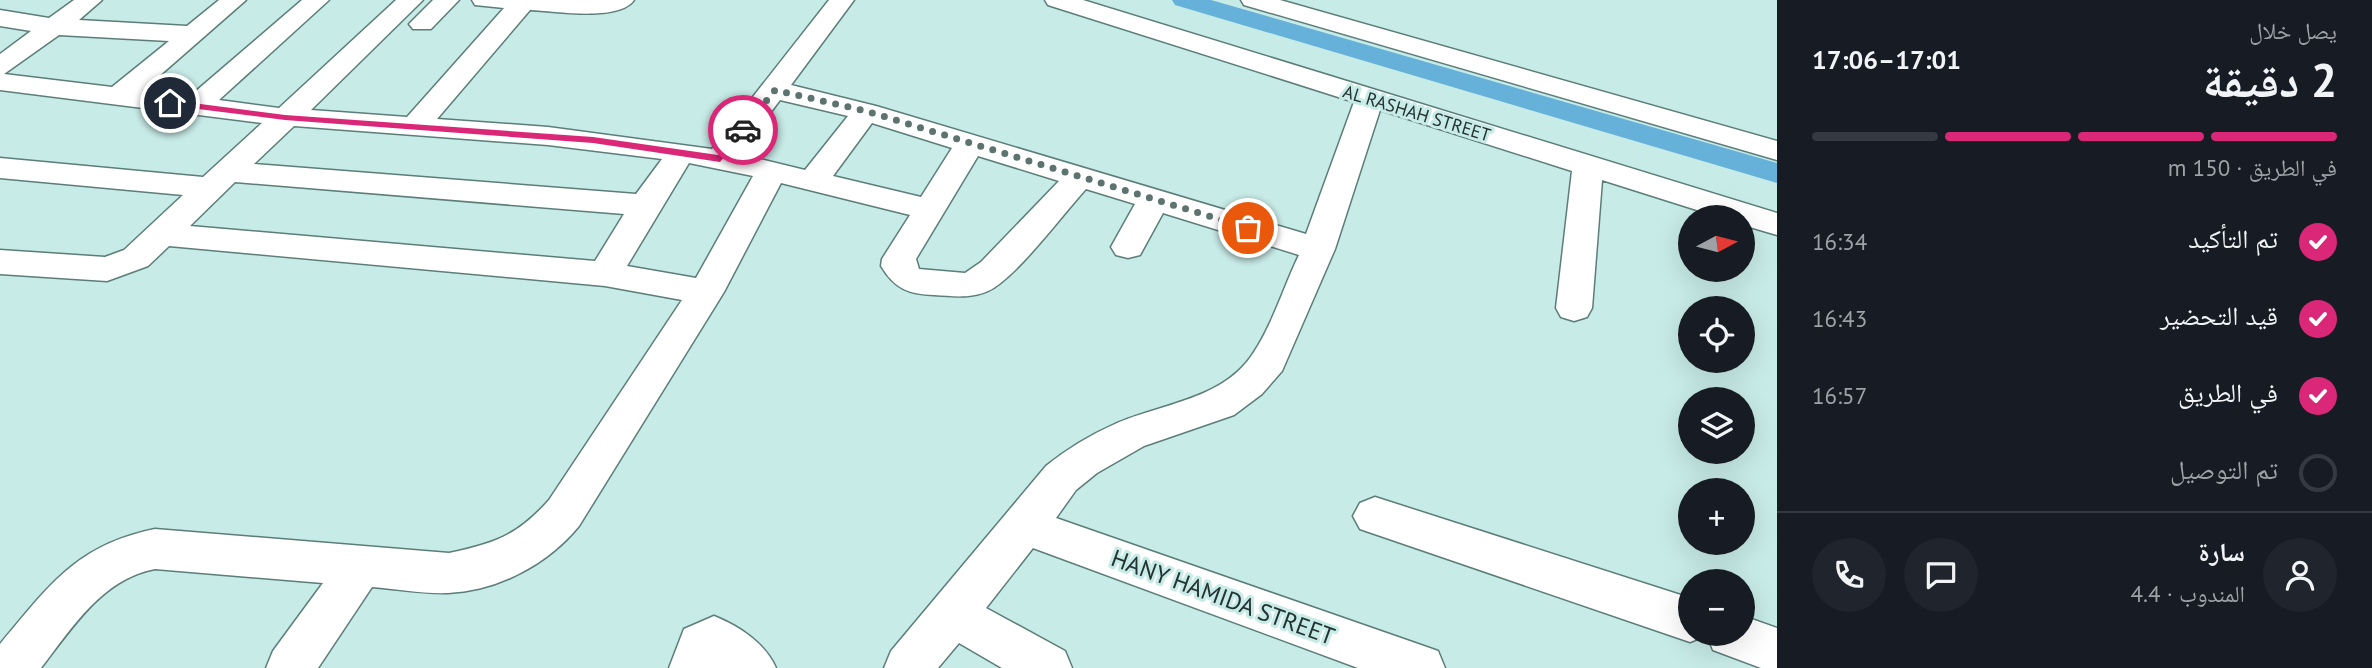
<!DOCTYPE html>
<html lang="ar">
<meta charset="utf-8">
<style>
body{margin:0;font-family:"PT Sans","Noto Naskh Arabic",sans-serif;background:#20242c;color:#f1f3f6;direction:rtl;height:100vh;display:flex;flex-direction:column;font-size:26px;white-space:nowrap}
*{box-sizing:border-box;margin:0}
p{font-size:23px;color:#9ea1a6}
.icon{flex:none;width:38px;height:38px;fill:none;stroke:currentColor;stroke-width:2;stroke-linecap:round;stroke-linejoin:round}
.map{position:relative;flex:1;overflow:hidden;direction:ltr}
.sheet{display:flex;flex-direction:column;background:#171b24;width:595px}
.sheet>*{flex:none}
.needle{width:46px;rotate:83deg}
.buttons{position:absolute;left:1678px;top:205px;display:grid;gap:14px}
.buttons a{display:grid;place-items:center;width:77px;height:77px;border-radius:50%;background:#171b24;box-shadow:0 7px 28px #0002;font-size:35px}
.pin{position:absolute;display:grid;place-items:center;width:60px;height:60px;color:#fff;margin:-30px;border:4px solid #fff;border-radius:50%;box-shadow:0 2px 7px #0007}
.courier{position:absolute;display:grid;place-items:center;width:70px;height:70px;margin:-35px;border:5px solid #db2777;border-radius:50%;background:#fff;color:#222;box-shadow:0 2px 9px #0007}
.overview em{font-style:normal;font-weight:800}
.overview div{display:flex;flex-direction:column-reverse}
.overview{display:flex;align-items:center;justify-content:space-between;height:119px;padding:0 35px}
h1{font-size:46px;font-weight:800;line-height:52px}
.bar{display:grid;grid-template-columns:repeat(4,1fr);gap:10px 7px;align-content:center;height:84px;padding:0 35px}
.bar i{height:9px;border-radius:5px;background:#363941}
.bar .active{background:#db2777}
.bar p{grid-column:span 4}
.line{display:flex;align-items:center;gap:18px;padding:0 35px;border-top:2px solid #363941}
.line div{flex:1}
.round{display:grid;place-items:center;flex:none;width:74px;height:74px;border-radius:37px;background:#20242c}
ol{padding:0 35px;list-style:none}
li{display:flex;align-items:center;gap:21px;height:77px}
li p{margin-inline-start:auto}
li .icon{padding:7px;border-radius:50%;background:#db2777;color:#fff;stroke-width:4}
li:last-child{color:#9ea1a6}
li i{width:38px;height:38px;border:4px solid #363941;border-radius:50%}
main{display:flex;flex:1;min-height:0}
.map>svg:first-child{display:block}
.lines{fill:none;stroke-linecap:round;stroke-linejoin:round}
.canal{fill:#65b1d9;fill-rule:evenodd}
.street-casing{stroke:#5c7d79;stroke-width:3}
.street{fill:#fff;fill-rule:evenodd}
.route{fill:#db2777}
.done{stroke:#5d7370;stroke-width:7;stroke-dasharray:0 12.6}
.labels{text-anchor:middle;dominant-baseline:central;stroke-width:6;stroke-linejoin:round;paint-order:stroke}
.far-street-label{font-size:18px;fill:#243230;stroke:#c7ebe7}
.near-street-label{font-size:24px;fill:#243230;stroke:#c7ebe7}
</style>
<main>
<section class="sheet">
<div class="overview"><div><h1>2 دقيقة</h1><p>يصل خلال</p></div><em>17:01–17:06</em></div>
<div class="bar"><i class="active"></i><i class="active"></i><i class="active"></i><i></i><p>في الطريق · 150 m</p></div>
<ol>
<li><svg class="icon" aria-label="check" viewBox="0 0 24 24"><path d="M5 12l5 5 9-10"/></svg>تم التأكيد<p>16:34</p></li>
<li><svg class="icon" aria-label="check" viewBox="0 0 24 24"><path d="M5 12l5 5 9-10"/></svg>قيد التحضير<p>16:43</p></li>
<li><svg class="icon" aria-label="check" viewBox="0 0 24 24"><path d="M5 12l5 5 9-10"/></svg>في الطريق<p>16:57</p></li>
<li><i></i>تم التوصيل</li>
</ol>
<div class="line" style="height:126px"><a class="round"><svg class="icon" aria-label="person" viewBox="0 0 24 24"><circle cx="12" cy="8" r="4"/><path d="M4 21q1-7 8-7t8 7"/></svg></a><div><b>سارة</b><p>المندوب · 4.4</p></div><a class="round"><svg class="icon" aria-label="chat" viewBox="0 0 24 24"><path d="M4 5h16v11H9l-5 4z"/></svg></a><a class="round"><svg class="icon" aria-label="phone" viewBox="0 0 24 24"><path d="M5 4h4l2 5-3 2q2 4 5 5l2-3 5 2v4C11 20 4 13 5 4z"/></svg></a></div>
</section>
<div class="map">
<svg width="1777" height="668" viewBox="0 0 1777 668">
<rect width="100%" height="100%" fill="#c7ebe7"/>
<g class="lines">
<path class="canal" d="M1172,0H1211L1777,163V183L1175,5Z"/>
<defs>
<path id="street" d="M74,0H102L79,20L187,26L219,0H246L142,91L189,97L302,0H329L219,100L279,108L396,0H423L311,110L407,117L504,8L475,5L472,0H634C619,22 554,11 530,10L437,119L548,127L712,149L829,0H854L791,85L876,106L1306,234L1354,102L1048,5L1045,0H1083L1777,213V235L1743,225V217H1719L1602,180L1592,308L1587,317L1574,321L1561,317L1556,308L1572,171L1380,110L1335,249L1282,371L1262,394L1234,415L1144,446L1097,473L1076,490L1056,518L1421,645L1438,651L1445,668H1358L1033,548L986,608L1065,651L1072,668H1002L959,643L938,668H884L891,651L1046,466C1067,449 1090,435 1115,424C1162,403 1224,400 1254,352C1273,323 1284,286 1299,255L1163,213L1140,255L1128,258L1116,255L1111,247L1135,204L1086,189C1063,214 1016,278 988,291C970,299 952,296 934,295C908,294 895,289 881,266L882,259L910,215L781,183L724,292L579,526C548,564 498,591 448,593C423,594 397,589 372,587L318,668H266L273,651L323,583L155,569C102,579 72,628 41,668H0V644C49,586 76,545 155,529L449,553C495,543 517,536 549,500L682,300L605,286L169,246L148,266L107,281L0,274V250L105,257L124,250L183,195L0,178V158L203,177L262,123L0,90V54L31,31L0,26V10L49,18ZM59,35L169,41L112,87L4,74ZM780,100L848,116L805,170L739,154ZM872,123L952,148L921,197L833,176ZM294,126L548,145L662,159L636,194L254,164ZM978,156L1059,181L981,262L965,273L919,269L916,259ZM689,163L753,176L696,278L627,266ZM235,182L624,214L595,261L190,226Z
M433,0H459L431,29H413L409,24Z
M1241,0H1280L1777,141V160L1244,5Z
M1375,497L1690,598V634H1743V616L1777,628V668H1761L1713,650L1707,635L1690,642L1360,529L1353,516L1360,503Z
M714,616C739,626 765,643 776,668H669L684,629Z"/>
</defs>
<use href="#street" class="street-casing"/>
<use href="#street" class="street"/>
</g>
<path class="route" d="M170,100L285,115L593,137L718,155L740,128L747,130L720,162L593,143L285,120L166,105Z"/>
<g class="lines">
<path class="done" d="M743,130L775,90L866,111L1248,228"/>
</g>
<g class="labels">
<g class="far-street-label">
<text transform="translate(1417 113) rotate(17)">AL RASHAH STREET</text>
</g>
<g class="near-street-label">
<text transform="translate(1223 597) rotate(20)">HANY HAMIDA STREET</text>
</g>
</g>
</svg>
<div class="buttons">
<a><svg class="needle" viewBox="-14 -14 28 28"><path d="M0-13l5 13h-10z" fill="#e53935"/><path d="M0 13l5-13h-10z" fill="#9ea1a6"/></svg></a>
<a><svg class="icon" aria-label="locate" viewBox="0 0 24 24"><circle cx="12" cy="12" r="6"/><path d="M12 2v4M12 18v4M2 12h4M18 12h4"/></svg></a>
<a><svg class="icon" aria-label="layers" viewBox="0 0 24 24"><path d="M12 4l9 5-9 5-9-5zM3 14l9 5 9-5"/></svg></a>
<a>+</a>
<a>−</a>
</div>
<div class="pin" style="left:1248px;top:228px;background:#ea580c"><svg class="icon" aria-label="bag" viewBox="0 0 24 24"><path d="M5 8h14l-1 12H6zM9 8a3 3 0 0 1 6 0"/></svg></div>
<div class="pin" style="left:170px;top:103px;background:#1f2937"><svg class="icon" aria-label="home" viewBox="0 0 24 24"><path d="M3 11l9-7 9 7M6 9v11h12V9"/></svg></div>
<div class="courier" style="left:743px;top:130px"><svg class="icon" aria-label="car" viewBox="0 0 24 24"><path d="M5 17H2v-5l4-1 3-4h7l3 4 3 1v5h-3M9 17h6M6 11h13"/><circle cx="7" cy="17" r="2"/><circle cx="17" cy="17" r="2"/></svg></div>
</div>
</main>
